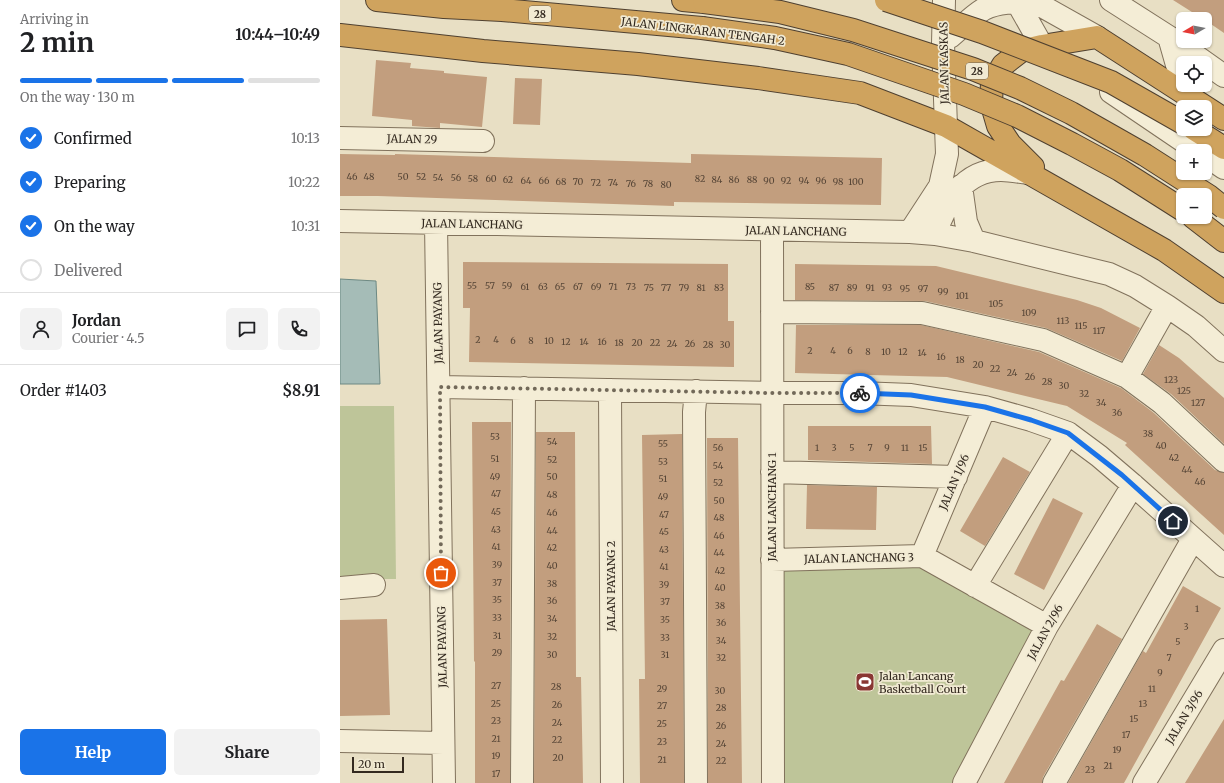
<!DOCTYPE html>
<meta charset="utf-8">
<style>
body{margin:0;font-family:Merriweather,serif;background:#f2f2f2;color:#202124;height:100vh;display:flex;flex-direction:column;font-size:15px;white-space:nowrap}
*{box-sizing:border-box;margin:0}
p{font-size:13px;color:#757577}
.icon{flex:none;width:22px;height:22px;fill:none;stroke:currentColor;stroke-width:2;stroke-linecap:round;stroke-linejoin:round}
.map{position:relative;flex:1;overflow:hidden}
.panel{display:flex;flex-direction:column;background:#fff;width:340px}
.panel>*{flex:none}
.needle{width:26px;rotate:260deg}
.fabs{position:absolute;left:836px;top:12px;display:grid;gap:8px}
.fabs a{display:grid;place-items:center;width:36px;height:36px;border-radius:6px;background:#fff;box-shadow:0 1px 3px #0004;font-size:20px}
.scale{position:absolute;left:12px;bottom:10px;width:52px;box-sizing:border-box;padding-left:4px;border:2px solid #33291f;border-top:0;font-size:11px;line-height:14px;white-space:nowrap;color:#33291f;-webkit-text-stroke:3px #f1ead3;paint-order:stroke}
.pin{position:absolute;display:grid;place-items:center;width:34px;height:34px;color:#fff;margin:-17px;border:2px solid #fff;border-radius:50%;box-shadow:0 1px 4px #0007}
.courier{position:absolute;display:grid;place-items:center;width:40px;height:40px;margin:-20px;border:3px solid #1a73e8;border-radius:50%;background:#fff;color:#222;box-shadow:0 1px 5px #0007}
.summary em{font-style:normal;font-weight:700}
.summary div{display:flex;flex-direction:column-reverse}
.summary{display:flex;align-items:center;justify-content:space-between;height:68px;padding:0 20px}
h1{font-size:26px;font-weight:700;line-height:30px}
.bar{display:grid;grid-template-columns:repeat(4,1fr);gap:6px 4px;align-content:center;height:48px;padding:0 20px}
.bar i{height:5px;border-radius:3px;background:#e0e0e0}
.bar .on{background:#1a73e8}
.bar p{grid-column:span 4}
.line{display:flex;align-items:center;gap:10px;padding:0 20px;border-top:1px solid #e0e0e0}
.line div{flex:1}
.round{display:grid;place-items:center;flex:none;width:42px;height:42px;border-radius:6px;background:#f2f2f2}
ol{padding:0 20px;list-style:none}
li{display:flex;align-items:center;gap:12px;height:44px}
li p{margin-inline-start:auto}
li .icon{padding:4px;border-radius:50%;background:#1a73e8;color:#fff;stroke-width:4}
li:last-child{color:#757577}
li i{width:22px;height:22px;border:2px solid #e0e0e0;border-radius:50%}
.cta{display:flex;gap:8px;margin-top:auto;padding:8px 20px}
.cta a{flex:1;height:46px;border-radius:6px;background:#1a73e8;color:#fff;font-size:16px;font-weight:700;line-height:46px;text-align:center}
.cta a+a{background:#f2f2f2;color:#202124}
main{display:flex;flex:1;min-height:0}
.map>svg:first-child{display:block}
.green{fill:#bec599}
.water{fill:#a5bcb7;stroke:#6d8983}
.building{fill:#c29e7e}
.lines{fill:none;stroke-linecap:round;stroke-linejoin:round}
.minor-casing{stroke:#81725c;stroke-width:24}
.highway-casing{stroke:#4f4030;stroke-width:24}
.minor{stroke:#f4edd6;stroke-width:22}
.highway{stroke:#cfa35e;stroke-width:22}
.highway-bridge-casing{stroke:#4f4030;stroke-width:24;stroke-linecap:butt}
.highway-bridge{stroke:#cfa35e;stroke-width:22}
.done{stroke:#726959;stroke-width:4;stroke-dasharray:0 7.2}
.route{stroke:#1a73e8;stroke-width:5}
.labels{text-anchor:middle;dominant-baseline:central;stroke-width:3.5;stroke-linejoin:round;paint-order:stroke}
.number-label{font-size:9px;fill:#574637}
.shield{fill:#f1ead3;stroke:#6c6355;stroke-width:1}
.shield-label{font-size:10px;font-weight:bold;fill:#33291f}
.street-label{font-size:11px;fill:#33291f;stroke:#f1ead3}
.poi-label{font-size:11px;fill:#33291f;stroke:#f1ead3;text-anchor:start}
</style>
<main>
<section class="panel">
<div class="summary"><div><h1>2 min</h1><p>Arriving in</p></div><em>10:44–10:49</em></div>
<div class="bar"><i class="on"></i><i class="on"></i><i class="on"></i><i></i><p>On the way · 130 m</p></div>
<ol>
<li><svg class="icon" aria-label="check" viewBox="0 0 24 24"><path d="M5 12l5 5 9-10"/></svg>Confirmed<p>10:13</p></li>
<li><svg class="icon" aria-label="check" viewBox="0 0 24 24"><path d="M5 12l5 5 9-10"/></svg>Preparing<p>10:22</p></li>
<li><svg class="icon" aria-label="check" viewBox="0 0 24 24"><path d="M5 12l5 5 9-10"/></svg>On the way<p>10:31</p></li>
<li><i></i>Delivered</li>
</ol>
<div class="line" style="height:72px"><a class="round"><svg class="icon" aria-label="person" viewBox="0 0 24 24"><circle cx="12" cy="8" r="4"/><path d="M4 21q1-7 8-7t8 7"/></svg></a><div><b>Jordan</b><p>Courier · 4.5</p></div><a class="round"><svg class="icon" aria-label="chat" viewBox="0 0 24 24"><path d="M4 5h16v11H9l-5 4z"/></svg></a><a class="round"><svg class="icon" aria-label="phone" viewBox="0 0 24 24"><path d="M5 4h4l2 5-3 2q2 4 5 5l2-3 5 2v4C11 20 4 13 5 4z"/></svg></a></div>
<div class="line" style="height:52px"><div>Order #1403</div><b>$8.91</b></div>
<div class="cta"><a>Help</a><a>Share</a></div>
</section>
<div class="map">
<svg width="884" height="783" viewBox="0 0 884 783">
<rect width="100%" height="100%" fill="#e8dfc4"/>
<path class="green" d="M0,406H54L56,579H0Z
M582,556L707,626L624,783H433L432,560Z"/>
<path class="water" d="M0,279L36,281L40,384H0Z"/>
<path class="building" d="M833,0H884V33L865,20V19H863Z
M36,60L71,63L70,68L104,71V73L147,77L142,127L100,123V128L72,126V120L32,116Z
M175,78L202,79L200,125L173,124Z
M0,154L55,155V154L351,163V154L542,158L541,205L334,202V206L38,196H0Z
M123,262L388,264V321H394V367L129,362L130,308H123Z
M455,264L596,266L737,300L761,308L800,328L782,361L706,328L585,301L455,300Z
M456,325H581L699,352L781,388L814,413L875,470L884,473V535L785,445L787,443L727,406L607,377L455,373Z
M819,345L839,358L884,398V444L831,394L803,374Z
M132,422H171L170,783H135V661L134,662Z
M468,426H591L592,464L468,460Z
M196,432H235L236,677H241L243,783H194Z
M342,434L344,783H300L299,679H305L302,435Z
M367,438H398L402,783H368Z
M663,457L690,472L645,546L620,531Z
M467,485L537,487L536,530L466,529Z
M713,498L743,513L704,590L674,574Z
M843,586L881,608L784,783H728L803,651L806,653Z
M47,619L50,715L0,716V620Z
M757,624L782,639L703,777L702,783H664L721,680L724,681Z
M884,719V783H845L865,750Z"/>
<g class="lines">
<defs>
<path id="minor" d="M676,0L702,46L717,56
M691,0L757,37
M771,0L829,37L884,76
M610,37C621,28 632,16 644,9C658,2 675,2 691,2
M829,37L837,65L843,74
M771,92L858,151
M0,138L143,141
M865,155L884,168
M621,186L626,222L634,241
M0,221L570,232L595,234L634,241L769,274L795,286L827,306L856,326L884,351
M96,223L104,783
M432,230L433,783
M570,232L600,186L607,154L603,44L604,0
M595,234C606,203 623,170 661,170C670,170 680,172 689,173
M432,312L582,313L703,340L787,377L822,403L884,461
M787,377L827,306
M99,387L432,393H519L571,395L645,407L691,420L728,433L759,456L793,485L884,566
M270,390L272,783
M356,391L354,412L356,783
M432,472L616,477
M582,556L645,407
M432,560L582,556L707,626
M635,586L728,433
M0,588L34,585
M0,741L103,743
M182,783L184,388
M624,783L707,626L793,485
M714,783L853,539
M804,783L884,650"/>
<path id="highway" d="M37,0L104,7L162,10L362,28
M343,0L364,2
M0,35L143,51L298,64L418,78L520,93L606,126L824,250L884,292
M854,129L884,148
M693,167L670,144L658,126L651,102L652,83L663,65L681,51L702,46L757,37L884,119
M853,217L884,241"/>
</defs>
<use href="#minor" class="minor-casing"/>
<use href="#highway" class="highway-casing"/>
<use href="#minor" class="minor"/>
<use href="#highway" class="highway"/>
<defs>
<path id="highway-bridge" d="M546,0L642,32L771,82L843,123
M364,2L440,12L513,30L633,69L680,88L731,113L805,155L869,196L884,208
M362,28L435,38L508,54L624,94L677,116L732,144L780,170L843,210"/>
</defs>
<use href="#highway-bridge" class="highway-bridge-casing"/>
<use href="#highway-bridge" class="highway-bridge"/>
</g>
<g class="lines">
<path class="done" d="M101,573L100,387L432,393H520"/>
<path class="route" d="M520,393L571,395L645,407L691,420L728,433L782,475L833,521"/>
</g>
<defs>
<symbol id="stadium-square" viewBox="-11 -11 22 22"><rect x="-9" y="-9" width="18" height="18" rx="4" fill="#893733" stroke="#f1ead3"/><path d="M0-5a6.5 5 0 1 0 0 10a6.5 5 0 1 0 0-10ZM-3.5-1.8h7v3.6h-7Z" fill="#fff"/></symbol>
</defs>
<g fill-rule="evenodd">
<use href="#stadium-square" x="514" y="671" width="22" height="22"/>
</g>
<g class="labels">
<g class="number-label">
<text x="12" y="176">46</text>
<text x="29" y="176">48</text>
<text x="63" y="176">50</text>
<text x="81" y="176">52</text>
<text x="98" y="177">54</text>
<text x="116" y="177">56</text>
<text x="133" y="178">58</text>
<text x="151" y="178">60</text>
<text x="360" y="178">82</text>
<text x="168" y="179">62</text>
<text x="377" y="179">84</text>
<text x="394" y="179">86</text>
<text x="412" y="179">88</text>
<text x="186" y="180">64</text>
<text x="204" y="180">66</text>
<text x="429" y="180">90</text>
<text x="446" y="180">92</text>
<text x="464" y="180">94</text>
<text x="481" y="180">96</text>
<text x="221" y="181">68</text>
<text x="238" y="181">70</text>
<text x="498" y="181">98</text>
<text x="516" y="181">100</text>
<text x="256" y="182">72</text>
<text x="273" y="182">74</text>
<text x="291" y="183">76</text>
<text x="308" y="183">78</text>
<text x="326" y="184">80</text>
<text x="132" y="285">55</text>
<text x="150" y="285">57</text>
<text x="167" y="285">59</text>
<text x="185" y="286">61</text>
<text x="203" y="286">63</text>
<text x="220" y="286">65</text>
<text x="238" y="286">67</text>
<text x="256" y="286">69</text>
<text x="273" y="286">71</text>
<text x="291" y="286">73</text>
<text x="470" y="286">85</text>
<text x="309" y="287">75</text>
<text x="326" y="287">77</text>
<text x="344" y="287">79</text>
<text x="361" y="287">81</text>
<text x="379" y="287">83</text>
<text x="494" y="287">87</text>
<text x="512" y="287">89</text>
<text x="530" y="287">91</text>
<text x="547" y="287">93</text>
<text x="565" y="288">95</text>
<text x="583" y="288">97</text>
<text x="603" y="291">99</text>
<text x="622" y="295">101</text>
<text x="656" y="303">105</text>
<text x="689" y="312">109</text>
<text x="723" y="320">113</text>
<text x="741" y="325">115</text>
<text x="759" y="330">117</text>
<text x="138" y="339">2</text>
<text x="156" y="339">4</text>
<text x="173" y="340">6</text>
<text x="191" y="340">8</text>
<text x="209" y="340">10</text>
<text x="226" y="341">12</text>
<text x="244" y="341">14</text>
<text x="262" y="341">16</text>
<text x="279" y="342">18</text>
<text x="297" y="342">20</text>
<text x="315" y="342">22</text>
<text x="332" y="343">24</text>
<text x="350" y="343">26</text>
<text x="368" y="344">28</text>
<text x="385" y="344">30</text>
<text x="470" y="350">2</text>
<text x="493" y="350">4</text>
<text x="510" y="350">6</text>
<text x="528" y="351">8</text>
<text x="546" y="351">10</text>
<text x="563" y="351">12</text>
<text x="582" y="352">14</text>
<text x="601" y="356">16</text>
<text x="620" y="359">18</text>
<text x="638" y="364">20</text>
<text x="655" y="368">22</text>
<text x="672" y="372">24</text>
<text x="690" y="376">26</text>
<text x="831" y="379">123</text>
<text x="707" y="381">28</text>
<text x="724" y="385">30</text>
<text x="844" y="390">125</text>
<text x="744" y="393">32</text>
<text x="761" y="402">34</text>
<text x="858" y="402">127</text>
<text x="777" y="412">36</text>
<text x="808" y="433">38</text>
<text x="155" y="436">53</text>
<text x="212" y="441">54</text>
<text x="323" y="443">55</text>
<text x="821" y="445">40</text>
<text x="378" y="447">56</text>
<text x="477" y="447">1</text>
<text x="494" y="447">3</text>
<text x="512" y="447">5</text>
<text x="530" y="447">7</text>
<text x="547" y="447">9</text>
<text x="565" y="447">11</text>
<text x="583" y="447">15</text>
<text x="834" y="457">42</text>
<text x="155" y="458">51</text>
<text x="212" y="459">52</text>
<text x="323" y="461">53</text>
<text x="378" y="465">54</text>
<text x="847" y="469">44</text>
<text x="155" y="476">49</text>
<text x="212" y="476">50</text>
<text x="323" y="478">51</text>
<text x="860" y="481">46</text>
<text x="378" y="482">52</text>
<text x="156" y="493">47</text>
<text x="212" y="494">48</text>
<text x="323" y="496">49</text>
<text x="379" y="500">50</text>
<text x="156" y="511">45</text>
<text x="212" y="512">46</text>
<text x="324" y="514">47</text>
<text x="379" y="517">48</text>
<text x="156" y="529">43</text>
<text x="212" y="530">44</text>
<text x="324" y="531">45</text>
<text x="379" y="535">46</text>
<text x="156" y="546">41</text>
<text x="212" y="547">42</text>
<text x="324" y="549">43</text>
<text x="379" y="552">44</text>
<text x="157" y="564">39</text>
<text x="212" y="565">40</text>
<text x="324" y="566">41</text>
<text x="380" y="570">42</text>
<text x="157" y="582">37</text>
<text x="212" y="583">38</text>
<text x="324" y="584">39</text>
<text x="380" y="587">40</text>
<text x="157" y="599">35</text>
<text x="212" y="600">36</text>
<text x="325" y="601">37</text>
<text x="380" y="605">38</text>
<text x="857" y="608">1</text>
<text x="157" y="617">33</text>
<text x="212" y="618">34</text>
<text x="325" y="619">35</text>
<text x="381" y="622">36</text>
<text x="846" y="626">3</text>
<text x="157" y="635">31</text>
<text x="212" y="636">32</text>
<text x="325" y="637">33</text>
<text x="381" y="640">34</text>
<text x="838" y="641">5</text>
<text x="157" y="652">29</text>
<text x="212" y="654">30</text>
<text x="325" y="654">31</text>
<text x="381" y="657">32</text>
<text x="829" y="657">7</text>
<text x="820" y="672">9</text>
<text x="156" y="685">27</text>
<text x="216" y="686">28</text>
<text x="322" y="688">29</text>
<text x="812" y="688">11</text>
<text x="380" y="690">30</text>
<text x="156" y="703">25</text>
<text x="803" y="703">13</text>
<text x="217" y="704">26</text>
<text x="322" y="705">27</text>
<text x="381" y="707">28</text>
<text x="794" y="718">15</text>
<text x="156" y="720">23</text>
<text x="217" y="722">24</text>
<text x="322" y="723">25</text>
<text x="381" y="725">26</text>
<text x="786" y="734">17</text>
<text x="156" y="738">21</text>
<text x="217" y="739">22</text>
<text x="322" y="741">23</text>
<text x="381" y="743">24</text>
<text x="777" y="749">19</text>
<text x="156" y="755">19</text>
<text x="218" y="757">20</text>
<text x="322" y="759">21</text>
<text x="381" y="760">22</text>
<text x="768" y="765">21</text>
<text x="750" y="769">23</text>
<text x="156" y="773">17</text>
</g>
<g class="shield">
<rect x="189" y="6" width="22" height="16" rx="3"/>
<rect x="626" y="63" width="22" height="16" rx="3"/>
</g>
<g class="shield-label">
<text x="200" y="14">28</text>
<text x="637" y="71">28</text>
</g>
<g class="street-label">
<text transform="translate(363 31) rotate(7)">JALAN LINGKARAN TENGAH 2</text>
<text transform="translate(604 63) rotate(-91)">JALAN KASKAS</text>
<text transform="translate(72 139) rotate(1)">JALAN 29</text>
<text transform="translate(132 224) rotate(1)">JALAN LANCHANG</text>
<text transform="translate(456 231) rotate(1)">JALAN LANCHANG</text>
<text transform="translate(98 323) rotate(-91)">JALAN PAYANG</text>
<text transform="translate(614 482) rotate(-67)">JALAN 1/96</text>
<text transform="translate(432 507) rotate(-90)">JALAN LANCHANG 1</text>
<text transform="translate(519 558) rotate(-1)">JALAN LANCHANG 3</text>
<text transform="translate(271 586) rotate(-90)">JALAN PAYANG 2</text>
<text transform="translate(705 632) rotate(-61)">JALAN 2/96</text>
<text transform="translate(102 647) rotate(-91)">JALAN PAYANG</text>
<text transform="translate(844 717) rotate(-59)">JALAN 3/96</text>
</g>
<g class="poi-label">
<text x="539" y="676">Jalan Lancang<tspan x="539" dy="13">Basketball Court</tspan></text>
</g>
</g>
</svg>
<div class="fabs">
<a><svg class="needle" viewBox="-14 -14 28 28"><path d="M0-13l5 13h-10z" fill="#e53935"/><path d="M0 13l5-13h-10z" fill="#757577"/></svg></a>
<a><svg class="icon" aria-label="locate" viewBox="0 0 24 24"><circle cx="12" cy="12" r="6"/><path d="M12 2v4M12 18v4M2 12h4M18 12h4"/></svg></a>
<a><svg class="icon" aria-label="layers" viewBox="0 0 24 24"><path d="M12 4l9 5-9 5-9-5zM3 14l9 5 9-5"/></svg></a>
<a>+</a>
<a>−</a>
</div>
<div class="scale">20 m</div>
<div class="pin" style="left:101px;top:573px;background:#ea580c"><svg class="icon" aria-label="bag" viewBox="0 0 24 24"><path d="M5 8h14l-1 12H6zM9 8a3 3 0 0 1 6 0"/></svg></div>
<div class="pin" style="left:833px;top:521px;background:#1f2937"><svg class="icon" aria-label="home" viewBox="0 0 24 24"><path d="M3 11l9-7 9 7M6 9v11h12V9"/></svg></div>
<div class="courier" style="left:520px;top:393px"><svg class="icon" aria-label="bike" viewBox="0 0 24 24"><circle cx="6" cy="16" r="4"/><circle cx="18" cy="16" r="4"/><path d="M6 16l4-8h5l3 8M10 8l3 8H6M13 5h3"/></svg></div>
</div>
</main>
